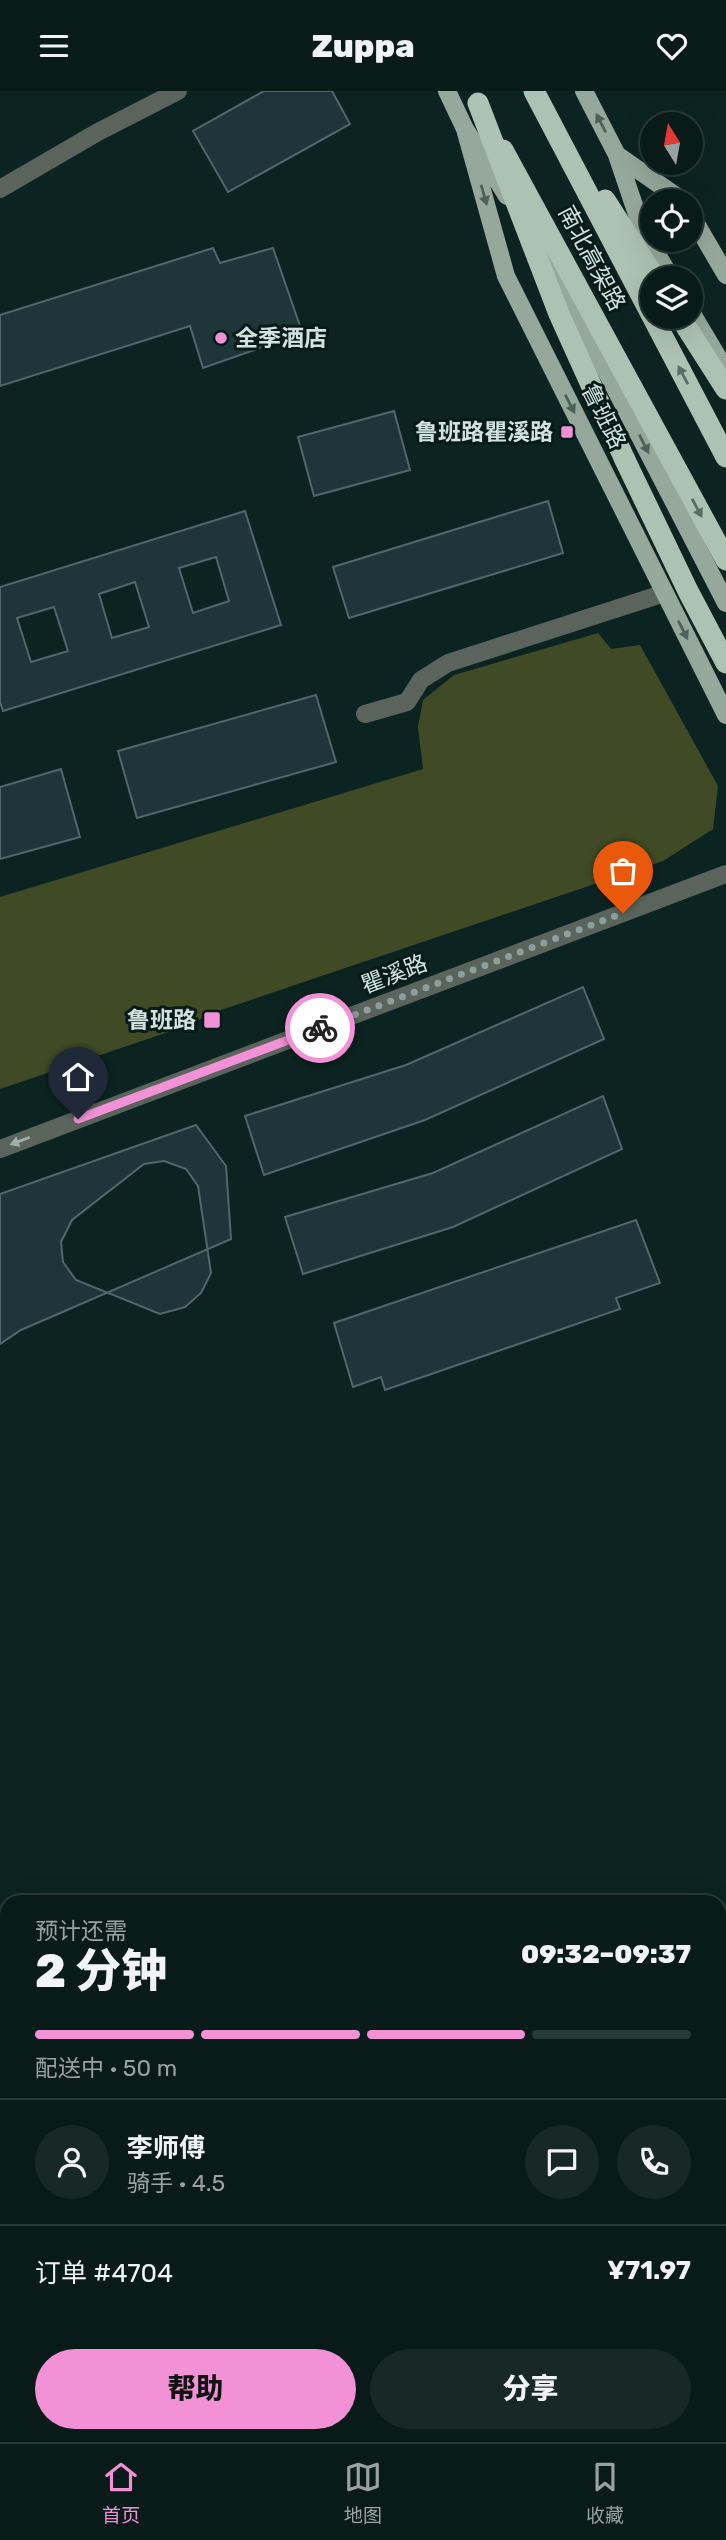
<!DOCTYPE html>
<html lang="zh">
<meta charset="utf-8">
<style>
body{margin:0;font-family:Rubik,"Noto Sans SC",sans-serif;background:#172826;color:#f1f3f6;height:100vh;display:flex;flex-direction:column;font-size:26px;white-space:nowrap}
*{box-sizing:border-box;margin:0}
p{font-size:23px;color:#99a1a2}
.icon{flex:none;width:38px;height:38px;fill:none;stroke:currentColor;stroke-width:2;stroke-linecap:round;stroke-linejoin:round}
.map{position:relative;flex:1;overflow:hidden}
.side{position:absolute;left:0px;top:1804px;width:726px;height:548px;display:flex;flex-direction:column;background:#091b19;border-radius:21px 21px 0 0;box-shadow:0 7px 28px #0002,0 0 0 2px #293938}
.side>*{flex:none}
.needle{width:46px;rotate:349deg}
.tools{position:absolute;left:640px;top:21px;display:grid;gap:14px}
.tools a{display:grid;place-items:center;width:63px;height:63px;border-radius:50%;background:#091b19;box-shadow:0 7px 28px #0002,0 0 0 2px #293938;font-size:35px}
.pin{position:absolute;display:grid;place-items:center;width:60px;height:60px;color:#fff;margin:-72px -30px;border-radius:50% 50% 50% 0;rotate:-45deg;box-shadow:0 0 7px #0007}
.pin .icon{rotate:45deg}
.courier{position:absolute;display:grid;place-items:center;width:70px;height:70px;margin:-35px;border:5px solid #f391d6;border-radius:50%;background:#fff;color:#222;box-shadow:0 2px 9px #0007}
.head em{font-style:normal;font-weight:800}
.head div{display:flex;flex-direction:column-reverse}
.head{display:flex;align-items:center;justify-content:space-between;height:119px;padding:0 35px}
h1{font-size:46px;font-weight:800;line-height:52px}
.bar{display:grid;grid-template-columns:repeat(4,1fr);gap:10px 7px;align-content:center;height:84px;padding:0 35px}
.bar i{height:9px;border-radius:5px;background:#293938}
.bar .selected{background:#f391d6}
.bar p{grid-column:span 4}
.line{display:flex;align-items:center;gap:18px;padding:0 35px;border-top:2px solid #293938}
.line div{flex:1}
.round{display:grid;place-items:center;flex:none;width:74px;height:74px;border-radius:37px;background:#172826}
.primary-button{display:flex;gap:14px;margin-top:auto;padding:14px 35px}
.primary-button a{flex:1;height:80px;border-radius:42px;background:#f391d6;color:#111;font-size:28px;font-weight:800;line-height:80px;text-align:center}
.primary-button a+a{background:#172826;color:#f1f3f6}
header{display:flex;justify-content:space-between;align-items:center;height:91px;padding:0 35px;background:#091b19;font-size:32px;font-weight:800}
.tabs{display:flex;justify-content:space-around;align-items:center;height:98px;border-top:2px solid #293938;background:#091b19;font-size:19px;color:#99a1a2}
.tabs a{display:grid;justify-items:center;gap:4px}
.tabs .selected{color:#f391d6}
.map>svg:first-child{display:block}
.green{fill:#404b26}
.building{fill:#1e353a;stroke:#4f676d;stroke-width:2;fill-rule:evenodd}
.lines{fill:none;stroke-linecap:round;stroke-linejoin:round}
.minor{stroke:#5b635d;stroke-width:18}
.major{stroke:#96a79b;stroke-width:18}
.highway{stroke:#aec2b3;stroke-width:21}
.highway-bridge{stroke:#aec2b3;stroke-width:21}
.oneway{fill:#4d615a}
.oneway2{fill:#596e66}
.oneway3{fill:#a3afab}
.done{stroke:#8d9f9c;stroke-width:7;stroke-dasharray:0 12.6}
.route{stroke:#f391d6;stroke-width:9}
.poi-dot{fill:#f391d6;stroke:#041b18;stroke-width:2.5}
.labels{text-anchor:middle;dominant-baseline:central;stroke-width:6;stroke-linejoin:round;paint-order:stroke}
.street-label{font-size:23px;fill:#d3e1df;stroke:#041b18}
.poi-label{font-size:23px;font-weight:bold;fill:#d3e1df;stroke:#041b18;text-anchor:end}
</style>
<header><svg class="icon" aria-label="menu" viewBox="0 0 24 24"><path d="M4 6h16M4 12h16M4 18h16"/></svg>Zuppa<svg class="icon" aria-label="heart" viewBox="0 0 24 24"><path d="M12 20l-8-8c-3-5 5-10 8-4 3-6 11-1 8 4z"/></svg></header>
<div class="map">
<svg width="726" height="2351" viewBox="0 0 726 2351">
<rect width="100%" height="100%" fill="#0c2421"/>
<path class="green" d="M598,542L611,558L640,554L718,695L713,738L663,770L218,920L180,937L0,998V806L423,678L418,636L423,609L454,584Z"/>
<path class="building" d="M264,0H332L350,33L228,101L193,40Z
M213,157L220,172L273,157L300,235L264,246L260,257L203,277L190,235L0,295V224Z
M394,320L410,379L314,405L298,346Z
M548,410L563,462L349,527L333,476Z
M245,420L281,534L3,620L0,611V496ZM216,466L229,510L193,522L179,477ZM135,491L149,536L112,547L99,503ZM54,516L68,560L31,571L17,527Z
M316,604L336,671L137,727L118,660Z
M61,678L80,746L0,768V696Z
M583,896L604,948L425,1029L264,1084L245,1025L406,974Z
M603,1005L622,1058L453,1136L303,1183L285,1126L433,1082Z
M196,1034L226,1075L231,1148L21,1239L0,1253V1103Z
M164,1070L186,1078L198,1095L211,1182L201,1202L185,1216L160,1223L76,1189L63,1171L61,1151L72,1129L144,1073Z
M636,1129L660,1192L616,1207L620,1218L385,1299L381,1286L353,1296L334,1232Z
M7,2018V2168L0,2166V2019Z"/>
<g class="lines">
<path class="minor" d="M0,98L98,41L178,0
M365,623L407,611L421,589L448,572L665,502
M0,1058L726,783"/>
<path class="major" d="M447,0L465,38L507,105
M584,0L617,64L642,138L671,187
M465,38L506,185L726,624
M617,64L683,110
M691,124L726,184
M541,159L555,181L726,512
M691,221L726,280
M719,2087L726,2082
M719,2148L726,2144
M719,2312L726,2308
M306,2351L316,2345
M404,2351L413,2345
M655,2351L664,2345"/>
<path class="highway" d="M534,0L726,366
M503,59L726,469
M605,109L655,187
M680,226L726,298
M625,369L688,500L726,572
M719,2113L726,2108
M719,2167L726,2162
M719,2217L726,2213
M719,2270L726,2266
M347,2351L356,2345
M440,2351L449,2345
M514,2351L524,2345
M594,2351L603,2345"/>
<path class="highway-bridge" d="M478,12L559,223L625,369"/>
</g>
<defs><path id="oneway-solid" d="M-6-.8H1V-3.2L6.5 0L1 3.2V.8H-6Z" transform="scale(1.75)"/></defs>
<g class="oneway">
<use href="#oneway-solid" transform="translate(601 32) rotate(-117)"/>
<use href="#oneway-solid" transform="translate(484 104) rotate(74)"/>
<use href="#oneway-solid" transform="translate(570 313) rotate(63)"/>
<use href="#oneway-solid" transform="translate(644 353) rotate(63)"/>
<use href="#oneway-solid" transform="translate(683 539) rotate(63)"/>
</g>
<g class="oneway2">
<use href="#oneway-solid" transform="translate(683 284) rotate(-118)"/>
<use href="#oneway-solid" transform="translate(697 417) rotate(62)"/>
</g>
<use class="oneway3" href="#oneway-solid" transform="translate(20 1050) rotate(159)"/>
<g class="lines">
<path class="done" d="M320,937L623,822"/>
<path class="route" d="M78,1028L320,937"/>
</g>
<g class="poi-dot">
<circle cx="221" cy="247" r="7"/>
<rect x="560" y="334" width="14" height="14" rx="3.5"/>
<rect x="203" y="920" width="18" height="18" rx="3.5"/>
</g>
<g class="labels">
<g class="street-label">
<text transform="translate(592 167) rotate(62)">南北高架路</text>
<text transform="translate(604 325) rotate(63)">鲁班路</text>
<text transform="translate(394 883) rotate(-21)">瞿溪路</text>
</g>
<g class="poi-label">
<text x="235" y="247" text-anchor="start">全季酒店</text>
<text x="553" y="341">鲁班路瞿溪路</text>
<text x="196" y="929">鲁班路</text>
</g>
</g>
</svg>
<div class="tools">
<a><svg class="needle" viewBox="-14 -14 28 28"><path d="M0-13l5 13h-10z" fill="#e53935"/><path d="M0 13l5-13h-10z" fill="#99a1a2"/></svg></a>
<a><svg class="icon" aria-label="locate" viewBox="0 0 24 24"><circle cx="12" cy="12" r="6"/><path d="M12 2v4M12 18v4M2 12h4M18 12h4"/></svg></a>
<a><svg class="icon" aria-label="layers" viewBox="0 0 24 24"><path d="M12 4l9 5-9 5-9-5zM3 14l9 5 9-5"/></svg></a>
</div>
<div class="pin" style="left:623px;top:822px;background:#ea580c"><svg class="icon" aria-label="bag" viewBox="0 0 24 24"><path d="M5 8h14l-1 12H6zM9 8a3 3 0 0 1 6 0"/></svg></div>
<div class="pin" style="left:78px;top:1028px;background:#1f2937"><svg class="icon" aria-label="home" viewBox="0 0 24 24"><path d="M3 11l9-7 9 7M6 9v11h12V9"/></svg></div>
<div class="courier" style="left:320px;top:937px"><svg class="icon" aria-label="bike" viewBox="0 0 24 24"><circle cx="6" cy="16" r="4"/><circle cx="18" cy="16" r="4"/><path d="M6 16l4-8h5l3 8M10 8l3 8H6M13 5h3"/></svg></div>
<section class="side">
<div class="head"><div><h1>2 分钟</h1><p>预计还需</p></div><em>09:32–09:37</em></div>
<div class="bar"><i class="selected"></i><i class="selected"></i><i class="selected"></i><i></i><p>配送中 · 50 m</p></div>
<div class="line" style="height:126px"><a class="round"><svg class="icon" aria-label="person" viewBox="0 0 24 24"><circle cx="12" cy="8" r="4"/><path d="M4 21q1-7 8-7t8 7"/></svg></a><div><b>李师傅</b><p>骑手 · 4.5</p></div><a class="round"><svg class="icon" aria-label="chat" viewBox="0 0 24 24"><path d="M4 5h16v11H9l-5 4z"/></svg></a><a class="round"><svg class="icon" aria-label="phone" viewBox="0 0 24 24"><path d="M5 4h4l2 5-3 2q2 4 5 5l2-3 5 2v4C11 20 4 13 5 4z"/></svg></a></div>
<div class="line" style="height:91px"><div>订单 #4704</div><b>¥71.97</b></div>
<div class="primary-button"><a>帮助</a><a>分享</a></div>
</section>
</div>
<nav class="tabs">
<a class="selected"><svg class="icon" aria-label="home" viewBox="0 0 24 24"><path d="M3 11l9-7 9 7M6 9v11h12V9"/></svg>首页</a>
<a><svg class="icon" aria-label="map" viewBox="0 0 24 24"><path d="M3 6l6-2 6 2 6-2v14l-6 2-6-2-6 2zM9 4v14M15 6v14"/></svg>地图</a>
<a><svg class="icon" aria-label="saved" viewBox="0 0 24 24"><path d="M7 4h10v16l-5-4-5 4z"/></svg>收藏</a>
</nav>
